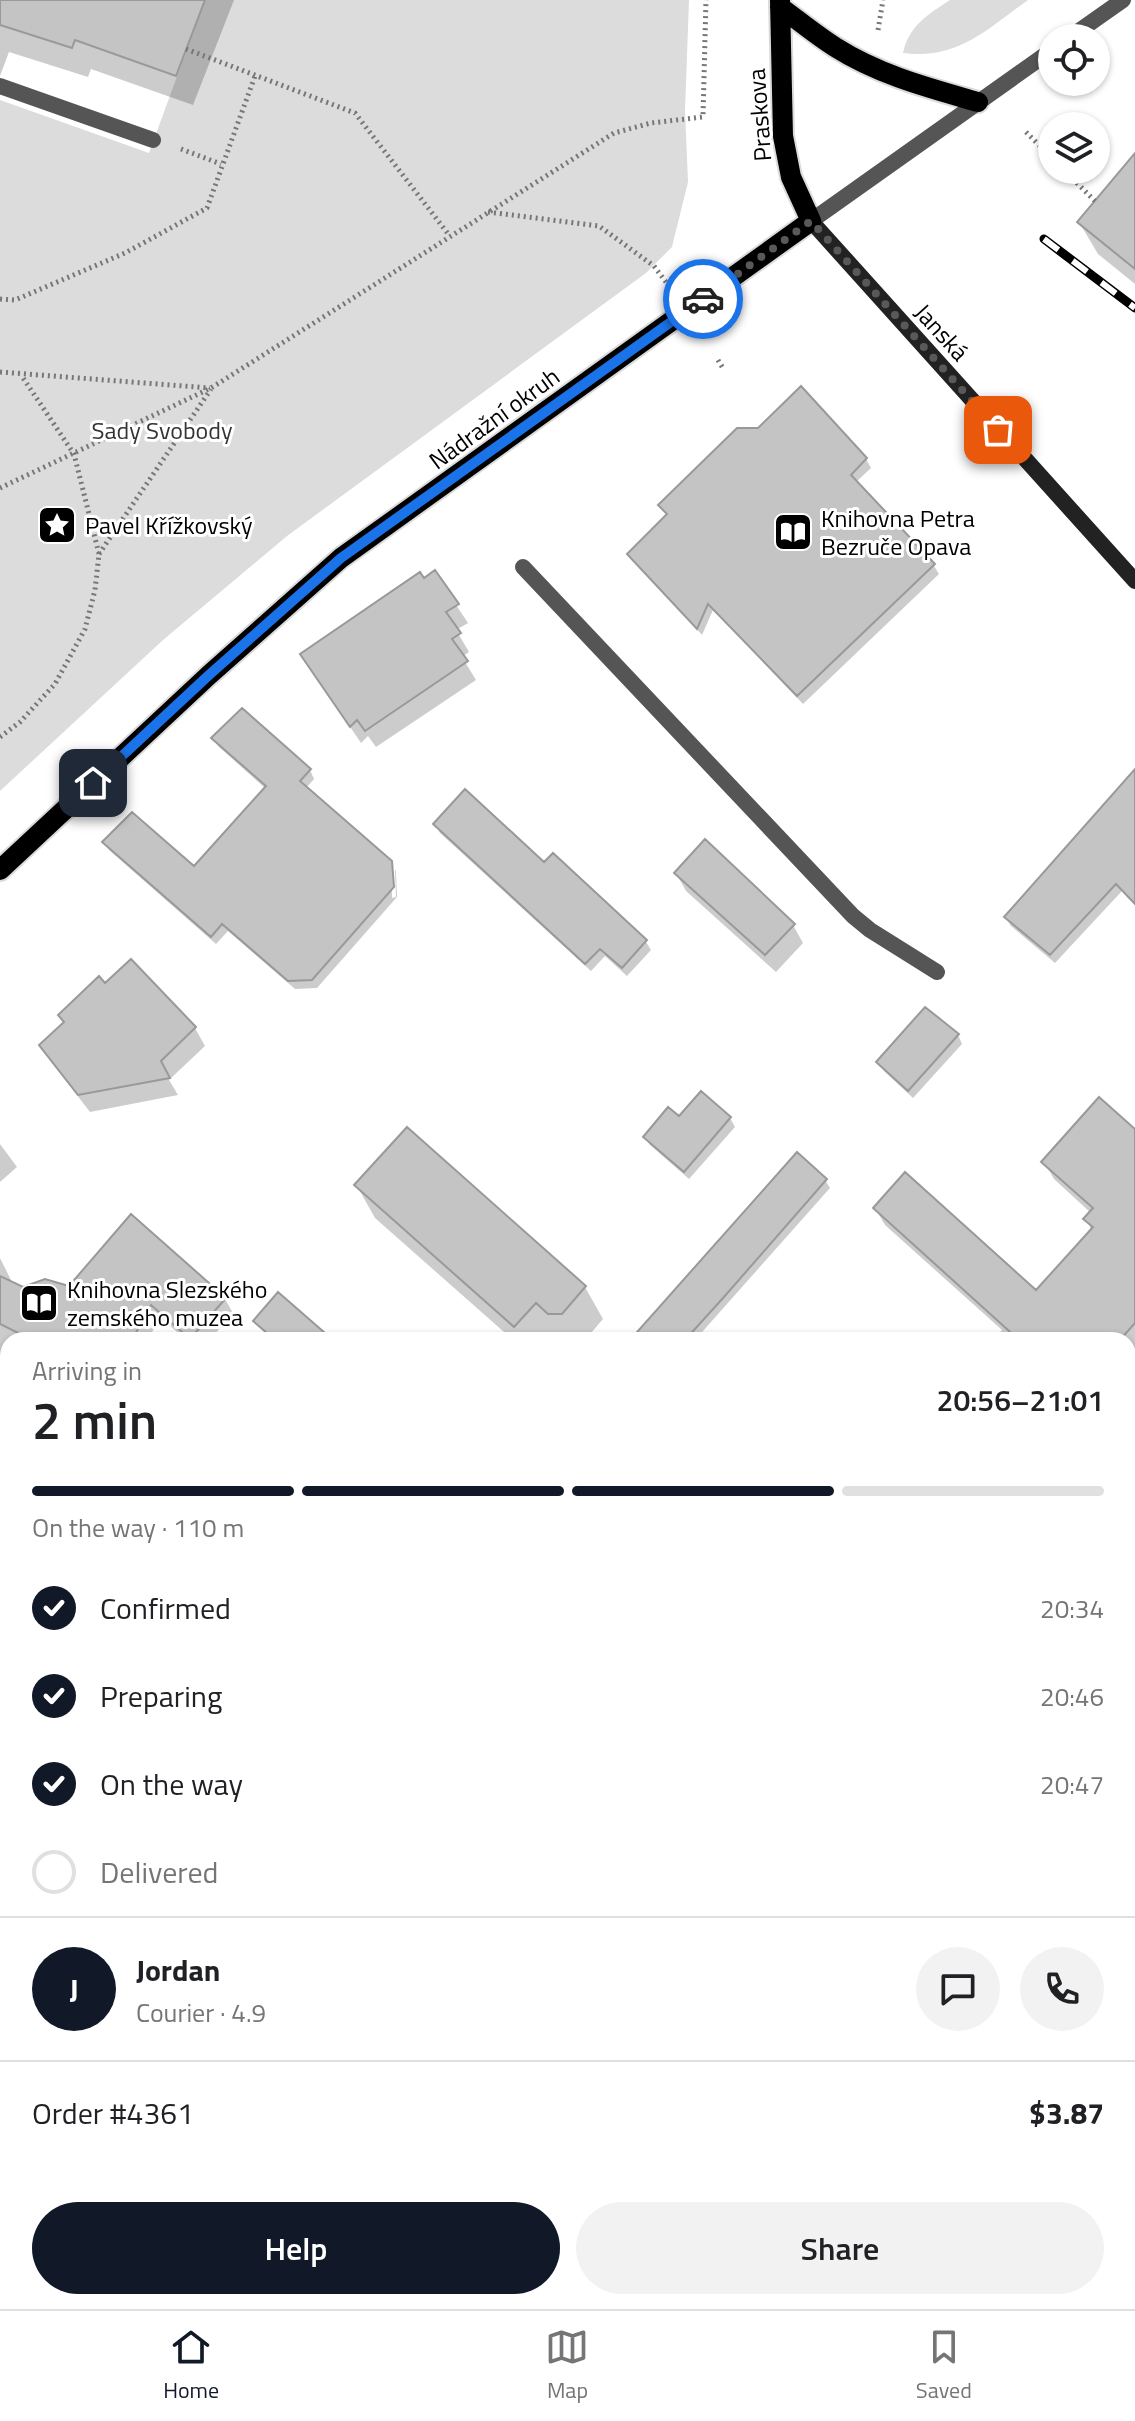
<!DOCTYPE html>
<meta charset="utf-8">
<style>
body{margin:0;font-family:"Titillium Web",sans-serif;background:#f2f2f2;color:#202124;height:100vh;display:flex;flex-direction:column;font-size:30px;white-space:nowrap}
*{box-sizing:border-box;margin:0}
p{font-size:26px;color:#757577}
.icon{flex:none;width:44px;height:44px;fill:none;stroke:currentColor;stroke-width:2;stroke-linecap:round;stroke-linejoin:round}
.map{position:relative;flex:1;overflow:hidden}
.panel{position:absolute;left:0px;top:1332px;width:1136px;height:978px;display:flex;flex-direction:column;background:#fff;border-radius:24px 24px 0 0;box-shadow:0 2px 6px #0004}
.panel>*{flex:none}
.tools{position:absolute;left:1038px;top:24px;display:grid;gap:16px}
.tools a{display:grid;place-items:center;width:72px;height:72px;border-radius:50%;background:#fff;box-shadow:0 2px 6px #0004;font-size:40px}
.pin{position:absolute;display:grid;place-items:center;width:68px;height:68px;color:#fff;margin:-34px;border-radius:16px;box-shadow:0 4px 12px #0006}
.courier{position:absolute;display:grid;place-items:center;width:80px;height:80px;margin:-40px;border:6px solid #1a73e8;border-radius:50%;background:#fff;color:#222;box-shadow:0 2px 10px #0007}
.summary em{font-style:normal;font-weight:600}
.summary div{display:flex;flex-direction:column-reverse}
.summary{display:flex;align-items:center;justify-content:space-between;height:136px;padding:0 32px}
h1{font-size:52px;font-weight:600;line-height:60px}
.bar{display:grid;grid-template-columns:repeat(4,1fr);gap:12px 8px;align-content:center;height:96px;padding:0 32px}
.bar i{height:10px;border-radius:6px;background:#e0e0e0}
.bar .selected{background:#111827}
.bar p{grid-column:span 4}
.line{display:flex;align-items:center;gap:20px;padding:0 32px;border-top:2px solid #e0e0e0}
.line div{flex:1}
.round{display:grid;place-items:center;flex:none;width:84px;height:84px;border-radius:42px;background:#f2f2f2}
ol{padding:0 32px;list-style:none}
li{display:flex;align-items:center;gap:24px;height:88px}
li p{margin-inline-start:auto}
li .icon{padding:8px;border-radius:50%;background:#111827;color:#fff;stroke-width:4}
li:last-child{color:#757577}
li i{width:44px;height:44px;border:4px solid #e0e0e0;border-radius:50%}
.button{display:flex;gap:16px;margin-top:auto;padding:16px 32px}
.button a{flex:1;height:92px;border-radius:48px;background:#111827;color:#fff;font-size:32px;font-weight:600;line-height:92px;text-align:center}
.button a+a{background:#f2f2f2;color:#202124}
.menu{display:flex;justify-content:space-around;align-items:center;height:112px;border-top:2px solid #e0e0e0;background:#fff;font-size:22px;color:#757577}
.menu a{display:grid;justify-items:center;gap:4px}
.menu .selected{color:#111827}
.map>svg:first-child{display:block}
.green{fill:#dcdcdc}
.shadow{fill:#0003}
.building{fill:#c4c4c4;stroke:#999;stroke-width:2}
.lines{fill:none;stroke-linecap:round;stroke-linejoin:round}
.primary-casing{stroke:#dbdbdb;stroke-width:24}
.path{stroke:#777;stroke-width:5;stroke-dasharray:2 4;stroke-linecap:butt}
.service{stroke:#555;stroke-width:16}
.minor{stroke:#555;stroke-width:16}
.tertiary{stroke:#555;stroke-width:16}
.secondary{stroke:#222;stroke-width:16}
.primary{stroke:#000;stroke-width:20}
.rail-casing{stroke:#000;stroke-width:9}
.rail{stroke:#fff;stroke-width:6;stroke-dasharray:18;stroke-linecap:butt}
.done{stroke:#595959;stroke-width:8;stroke-dasharray:0 14.4}
.route{stroke:#1a73e8;stroke-width:10}
.labels{text-anchor:middle;dominant-baseline:central;stroke-width:6;stroke-linejoin:round;paint-order:stroke}
.street-label{font-size:24px;fill:#000;stroke:#fff}
.park-label{font-size:24px;fill:#333;stroke:#fff}
.poi-label{font-size:24px;fill:#000;stroke:#fff;text-anchor:start}
</style>
<div class="map">
<svg width="1135" height="2309" viewBox="0 0 1135 2309">
<rect width="100%" height="100%" fill="#fff"/>
<path class="green" d="M205,0H689L685,111L688,182L672,247L646,273L287,536L163,640L0,791V100L149,153Z
M950,0H1028C986,30 958,60 903,53C909,26 927,15 950,0Z"/>
<path class="shadow" d="M0,0H234L193,105L91,69L88,77L9,52L0,76Z
M1135,156V284L1098,254L1079,222Z
M801,389L866,459L871,468L855,483L934,566L939,574L803,704L713,610L702,635L630,554L668,516L660,505L759,430Z
M435,573L468,623L456,630L469,652L462,657L476,680L376,747L368,736L361,743L313,672Z
M214,738L310,770L314,779L305,789L391,864L392,898L396,897L395,869L396,871L397,897L317,988L295,989L228,931L216,944L109,850L105,842L194,869L266,789L218,746Z
M1135,782V905L1122,891L1055,963L1011,926L1006,918Z
M435,824L545,865L553,856L646,942L651,950L627,976L605,956L591,971L440,833Z
M676,873L793,925L803,943L776,972L686,891Z
M131,961L195,1028L205,1046L169,1080L178,1095L90,1112L52,1063L41,1046Z
M958,1035L962,1044L913,1098L884,1071L879,1063Z
M730,1118L735,1127L689,1179L650,1145L645,1137Z
M1135,1132V1351L1128,1359V1340H993L1002,1330L885,1225L875,1208L1036,1292L1092,1231L1086,1219L1091,1213L1054,1179L1044,1162Z
M0,1144L17,1167L0,1182Z
M825,1180L830,1188L695,1340H632Z
M357,1186L585,1287L603,1319L585,1340H562L555,1334L549,1340H513L375,1218Z
M0,1258L17,1292L70,1288L225,1299L233,1313L210,1340H186L160,1317L148,1340H8V1371L0,1376Z
M1135,1559V1725L1129,1731L1128,1567Z
M849,2302H955L956,2305V2309H848Z
M972,2302H1028L1027,2309H971Z"/>
<path class="building" d="M0,0H205L176,76L75,40L72,48L0,25Z
M1135,153V269L1077,222Z
M801,386L867,458L851,475L935,564L797,696L708,604L697,629L627,554L667,514L658,505L737,428H758Z
M435,570L459,604L446,612L461,633L452,639L468,661L365,731L357,720L350,727L300,654L420,572L424,578Z
M242,708L311,769L300,781L392,861L394,887L312,980L288,981L222,924L211,937L102,842L132,812L194,866L266,786L211,738Z
M1135,769V904L1116,884L1050,955L1004,917Z
M465,789L544,862L553,853L647,940L622,968L600,949L585,964L433,824Z
M705,839L795,924L765,955L674,873Z
M131,959L196,1027L161,1061L170,1078L78,1095L39,1045L64,1022L58,1015L99,976L105,983Z
M925,1007L959,1034L908,1091L876,1062Z
M701,1091L731,1117L684,1172L643,1137L668,1107L679,1116Z
M1099,1097L1135,1129V1323L1120,1340H1019L873,1208L905,1172L1036,1290L1093,1227L1083,1219L1093,1208L1041,1162Z
M407,1127L586,1286L562,1314H548L536,1303L514,1327L354,1185Z
M797,1152L827,1179L724,1297L685,1340H630Z
M131,1214L226,1298L190,1339L151,1305L132,1340H32L0,1324V1276L23,1287L45,1279L69,1286Z
M278,1292L333,1340H275L253,1321Z"/>
<g class="lines">
<defs>
<path id="primary" d="M780,7C798,20 816,35 835,47C879,75 929,88 978,102
M0,870L209,675L341,558L811,221L791,177L783,136L780,0"/>
</defs>
<use href="#primary" class="primary-casing"/>
<path class="path" d="M878,30L883,0
M186,49L355,113L449,235
M1026,132L1052,158
M181,149L221,164
M1064,170L1095,201
M488,212L599,226L654,266L666,282
M0,299L15,300L125,253L207,208L255,76
M718,360L724,370
M0,372L210,388
M0,488L211,388L614,133L651,123L703,117L706,0
M99,554L211,389
M0,737L20,722L55,684L85,629L95,590L99,554L74,454L21,375"/>
<path class="service" d="M0,86L153,140
M523,567L853,916L870,930L937,972"/>
<path class="minor" d="M1128,1442L1135,1434
M780,2309L781,2302"/>
<path class="tertiary" d="M1069,38L1123,0
M811,221L1052,50"/>
<path class="secondary" d="M811,221L1135,581"/>
<use href="#primary" class="primary"/>
<defs>
<path id="rail" d="M1044,239L1135,308"/>
</defs>
<use href="#rail" class="rail-casing"/>
<use href="#rail" class="rail"/>
</g>
<g class="lines">
<path class="done" d="M703,299L811,221L998,430"/>
<path class="route" d="M93,783L209,675L341,558L703,299"/>
</g>
<defs>
<symbol id="sight-square" viewBox="-11 -11 22 22"><rect x="-9" y="-9" width="18" height="18" rx="4" fill="#000" stroke="#fff"/><path d="M0-6L1.8-2.2L6-1.7L2.9 1.2L3.7 5.4L0 3.3L-3.7 5.4L-2.9 1.2L-6-1.7L-1.8-2.2Z" fill="#fff"/></symbol>
<symbol id="library-square" viewBox="-11 -11 22 22"><rect x="-9" y="-9" width="18" height="18" rx="4" fill="#000" stroke="#fff"/><path d="M-6-4Q-3-5.5-.7-3.5V5Q-3 3-6 4ZM6-4Q3-5.5 .7-3.5V5Q3 3 6 4Z" fill="#fff"/></symbol>
</defs>
<g fill-rule="evenodd">
<use href="#sight-square" x="35" y="503" width="44" height="44"/>
<use href="#library-square" x="771" y="510" width="44" height="44"/>
<use href="#library-square" x="17" y="1281" width="44" height="44"/>
</g>
<g class="labels">
<g class="street-label">
<text transform="translate(759 115) rotate(-94)">Praskova</text>
<text transform="translate(942 332) rotate(48)">Janská</text>
<text transform="translate(494 418) rotate(-36)">Nádražní okruh</text>
</g>
<g class="park-label">
<text x="162" y="430">Sady Svobody</text>
</g>
<g class="poi-label">
<text x="821" y="518">Knihovna Petra<tspan x="821" dy="28">Bezruče Opava</tspan></text>
<text x="85" y="525">Pavel Křížkovský</text>
<text x="67" y="1289">Knihovna Slezského<tspan x="67" dy="28">zemského muzea</tspan></text>
</g>
</g>
</svg>
<div class="tools">
<a><svg class="icon" aria-label="locate" viewBox="0 0 24 24"><circle cx="12" cy="12" r="6"/><path d="M12 2v4M12 18v4M2 12h4M18 12h4"/></svg></a>
<a><svg class="icon" aria-label="layers" viewBox="0 0 24 24"><path d="M12 4l9 5-9 5-9-5zM3 14l9 5 9-5"/></svg></a>
</div>
<div class="pin" style="left:998px;top:430px;background:#ea580c"><svg class="icon" aria-label="bag" viewBox="0 0 24 24"><path d="M5 8h14l-1 12H6zM9 8a3 3 0 0 1 6 0"/></svg></div>
<div class="pin" style="left:93px;top:783px;background:#1f2937"><svg class="icon" aria-label="home" viewBox="0 0 24 24"><path d="M3 11l9-7 9 7M6 9v11h12V9"/></svg></div>
<div class="courier" style="left:703px;top:299px"><svg class="icon" aria-label="car" viewBox="0 0 24 24"><path d="M5 17H2v-5l4-1 3-4h7l3 4 3 1v5h-3M9 17h6M6 11h13"/><circle cx="7" cy="17" r="2"/><circle cx="17" cy="17" r="2"/></svg></div>
<section class="panel">
<div class="summary"><div><h1>2 min</h1><p>Arriving in</p></div><em>20:56–21:01</em></div>
<div class="bar"><i class="selected"></i><i class="selected"></i><i class="selected"></i><i></i><p>On the way · 110 m</p></div>
<ol>
<li><svg class="icon" aria-label="check" viewBox="0 0 24 24"><path d="M5 12l5 5 9-10"/></svg>Confirmed<p>20:34</p></li>
<li><svg class="icon" aria-label="check" viewBox="0 0 24 24"><path d="M5 12l5 5 9-10"/></svg>Preparing<p>20:46</p></li>
<li><svg class="icon" aria-label="check" viewBox="0 0 24 24"><path d="M5 12l5 5 9-10"/></svg>On the way<p>20:47</p></li>
<li><i></i>Delivered</li>
</ol>
<div class="line" style="height:144px"><b class="round" style="background:#111827;color:#fff">J</b><div><b>Jordan</b><p>Courier · 4.9</p></div><a class="round"><svg class="icon" aria-label="chat" viewBox="0 0 24 24"><path d="M4 5h16v11H9l-5 4z"/></svg></a><a class="round"><svg class="icon" aria-label="phone" viewBox="0 0 24 24"><path d="M5 4h4l2 5-3 2q2 4 5 5l2-3 5 2v4C11 20 4 13 5 4z"/></svg></a></div>
<div class="line" style="height:104px"><div>Order #4361</div><b>$3.87</b></div>
<div class="button"><a>Help</a><a>Share</a></div>
</section>
</div>
<nav class="menu">
<a class="selected"><svg class="icon" aria-label="home" viewBox="0 0 24 24"><path d="M3 11l9-7 9 7M6 9v11h12V9"/></svg>Home</a>
<a><svg class="icon" aria-label="map" viewBox="0 0 24 24"><path d="M3 6l6-2 6 2 6-2v14l-6 2-6-2-6 2zM9 4v14M15 6v14"/></svg>Map</a>
<a><svg class="icon" aria-label="saved" viewBox="0 0 24 24"><path d="M7 4h10v16l-5-4-5 4z"/></svg>Saved</a>
</nav>
